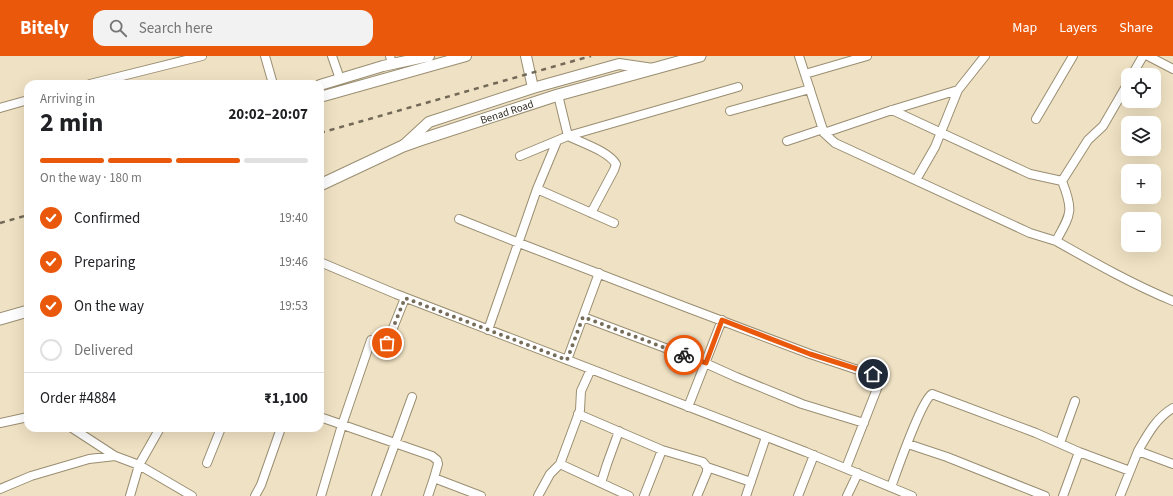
<!DOCTYPE html>
<meta charset="utf-8">
<style>
body{margin:0;font-family:"Source Sans 3",sans-serif;background:#f2f2f2;color:#202124;height:100vh;display:flex;flex-direction:column;font-size:15px;white-space:nowrap}
*{box-sizing:border-box;margin:0}
p{font-size:13px;color:#757577}
.icon{flex:none;width:22px;height:22px;fill:none;stroke:currentColor;stroke-width:2;stroke-linecap:round;stroke-linejoin:round}
.map{position:relative;flex:1;overflow:hidden}
.sheet{position:absolute;left:24px;top:24px;width:300px;height:352px;display:flex;flex-direction:column;background:#fff;border-radius:12px;box-shadow:0 4px 16px #0002}
.sheet>*{flex:none}
.controls{position:absolute;left:1121px;top:12px;display:grid;gap:8px}
.controls a{display:grid;place-items:center;width:40px;height:40px;border-radius:8px;background:#fff;box-shadow:0 4px 16px #0002;font-size:20px}
.pin{position:absolute;display:grid;place-items:center;width:34px;height:34px;color:#fff;margin:-17px;border:2px solid #fff;border-radius:50%;box-shadow:0 1px 4px #0007}
.courier{position:absolute;display:grid;place-items:center;width:40px;height:40px;margin:-20px;border:3px solid #ea580c;border-radius:50%;background:#fff;color:#222;box-shadow:0 1px 5px #0007}
.headline em{font-style:normal;font-weight:700}
.headline div{display:flex;flex-direction:column-reverse}
.headline{display:flex;align-items:center;justify-content:space-between;height:68px;padding:0 16px}
h1{font-size:26px;font-weight:700;line-height:30px}
.bar{display:grid;grid-template-columns:repeat(4,1fr);gap:6px 4px;align-content:center;height:48px;padding:0 16px}
.bar i{height:5px;border-radius:3px;background:#e0e0e0}
.bar .current{background:#ea580c}
.bar p{grid-column:span 4}
.line{display:flex;align-items:center;gap:10px;padding:0 16px;border-top:1px solid #e0e0e0}
.line div{flex:1}
ol{padding:0 16px;list-style:none}
li{display:flex;align-items:center;gap:12px;height:44px}
li p{margin-inline-start:auto}
li .icon{padding:4px;border-radius:50%;background:#ea580c;color:#fff;stroke-width:4}
li:last-child{color:#757577}
li i{width:22px;height:22px;border:2px solid #e0e0e0;border-radius:50%}
header{display:flex;align-items:center;gap:24px;box-sizing:border-box;height:56px;padding:0 20px;background:#ea580c;color:#fff}
header strong{font-size:19px}
nav{display:flex;gap:22px;margin-inline-start:auto;font-size:14px}
.search{width:280px;height:36px;background:#f2f2f2;display:flex;align-items:center;gap:10px;box-sizing:border-box;padding:0 14px;border-radius:12px;color:#757577;font-size:15px}
.map>svg:first-child{display:block}
.lines{fill:none;stroke-linecap:round;stroke-linejoin:round}
.minor-casing{stroke:#9a8e72;stroke-width:10}
.tertiary-casing{stroke:#9a8e72;stroke-width:12}
.secondary-casing{stroke:#9a8e72;stroke-width:13}
.minor{stroke:#fff;stroke-width:8}
.tertiary{stroke:#fff;stroke-width:10}
.secondary{stroke:#fff;stroke-width:11}
.rail{stroke:#726958;stroke-width:2.5;stroke-dasharray:5 5;stroke-linecap:butt}
.done{stroke:#756c5a;stroke-width:4;stroke-dasharray:0 7.2}
.route{stroke:#ea580c;stroke-width:5}
.labels{text-anchor:middle;dominant-baseline:central;stroke-width:3;stroke-linejoin:round;paint-order:stroke}
.street-label{font-size:11px;fill:#332d22;stroke:#fff}
</style>
<header>
<strong>Bitely</strong>
<div class="search"><svg class="icon" aria-label="search" viewBox="0 0 24 24"><circle cx="10" cy="10" r="6"/><path d="M15 15l6 6"/></svg>Search here</div>
<nav><a>Map</a><a>Layers</a><a>Share</a></nav>
</header>
<div class="map">
<svg width="1173" height="440" viewBox="0 0 1173 440">
<rect width="100%" height="100%" fill="#efe1c3"/>
<g class="lines">
<defs>
<path id="minor" d="M265,0L273,28
M332,0L340,23
M390,0L392,8
M799,0L824,77
M1148,0L1173,13
M805,18L867,0
M1132,19L1143,0
M90,28L202,0
M958,34L892,54L824,77L835,87L1030,177L1056,185C1071,158 1074,155 1062,125
M558,39L568,80C582,87 608,95 616,108L614,114L591,157
M0,52L28,44
M892,54L1030,118L1062,125L1088,84L1103,70L1128,27
M730,55L810,33
M1036,63L1073,0
M787,85L823,73
M520,100L568,80L738,31
M916,124L935,91L958,34L985,0
M537,133L614,167
M459,163L519,187L688,252L810,298L876,320L880,325L846,412
M1056,185C1095,207 1132,228 1173,245
M320,206L396,238L806,396L912,440
M583,261L705,307L736,321L802,348L864,367
M488,274L537,133L557,85
M387,287L405,242
M567,304L599,217
M688,351L722,264
M578,358L662,394L703,406L707,411V416L697,440
M320,361L432,400L437,404L438,408L434,422
M0,367L28,361
M72,372L115,400
M1060,387L1075,345
M908,388L947,401L1045,440
M1138,395C1148,378 1156,362 1173,352
M1079,396L1130,415
M207,407L221,372
M560,408L629,440
M707,411L751,426
M601,427L607,408L619,375
M891,431C897,415 921,345 932,338L1036,377L1079,396L1063,440
M0,433L31,420L89,403L115,400L139,409L160,372
M130,440L139,409L192,440
M255,440L261,429L281,372
M321,440L342,369L371,284
M376,440L412,341
M428,440L434,422L481,440
M538,440L550,418L560,408L580,354L581,335L591,313
M644,440L662,394
M746,440L766,381
M798,440L814,399
M847,440L858,417
M1120,440L1138,395L1173,408"/>
<path id="tertiary" d="M526,0L533,32
M320,29L383,10L429,0
M320,41L466,0
M403,90L429,66L533,32L619,8L653,13"/>
<g id="secondary">
<path id="s1" d="M320,129L403,90L420,84L558,39L700,0"/>
<path d="M0,263L28,255"/>
</g>
</defs>
<use href="#minor" class="minor-casing"/>
<use href="#tertiary" class="tertiary-casing"/>
<use href="#secondary" class="secondary-casing"/>
<use href="#minor" class="minor"/>
<use href="#tertiary" class="tertiary"/>
<use href="#secondary" class="secondary"/>
<path class="rail" d="M320,77L591,0
M0,167L28,159"/>
</g>
<g class="lines">
<path class="done" d="M387,287L405,242L567,304L583,261L684,299"/>
<path class="route" d="M684,299L706,307L722,264L810,298L873,318"/>
</g>
<g class="labels">
<g class="street-label">
<text stroke="none"><textPath href="#s1" startOffset="201">Benad Road</textPath></text>
</g>
</g>
</svg>
<div class="controls">
<a><svg class="icon" aria-label="locate" viewBox="0 0 24 24"><circle cx="12" cy="12" r="6"/><path d="M12 2v4M12 18v4M2 12h4M18 12h4"/></svg></a>
<a><svg class="icon" aria-label="layers" viewBox="0 0 24 24"><path d="M12 4l9 5-9 5-9-5zM3 14l9 5 9-5"/></svg></a>
<a>+</a>
<a>−</a>
</div>
<div class="pin" style="left:387px;top:287px;background:#ea580c"><svg class="icon" aria-label="bag" viewBox="0 0 24 24"><path d="M5 8h14l-1 12H6zM9 8a3 3 0 0 1 6 0"/></svg></div>
<div class="pin" style="left:873px;top:318px;background:#1f2937"><svg class="icon" aria-label="home" viewBox="0 0 24 24"><path d="M3 11l9-7 9 7M6 9v11h12V9"/></svg></div>
<div class="courier" style="left:684px;top:299px"><svg class="icon" aria-label="bike" viewBox="0 0 24 24"><circle cx="6" cy="16" r="4"/><circle cx="18" cy="16" r="4"/><path d="M6 16l4-8h5l3 8M10 8l3 8H6M13 5h3"/></svg></div>
<section class="sheet">
<div class="headline"><div><h1>2 min</h1><p>Arriving in</p></div><em>20:02–20:07</em></div>
<div class="bar"><i class="current"></i><i class="current"></i><i class="current"></i><i></i><p>On the way · 180 m</p></div>
<ol>
<li><svg class="icon" aria-label="check" viewBox="0 0 24 24"><path d="M5 12l5 5 9-10"/></svg>Confirmed<p>19:40</p></li>
<li><svg class="icon" aria-label="check" viewBox="0 0 24 24"><path d="M5 12l5 5 9-10"/></svg>Preparing<p>19:46</p></li>
<li><svg class="icon" aria-label="check" viewBox="0 0 24 24"><path d="M5 12l5 5 9-10"/></svg>On the way<p>19:53</p></li>
<li><i></i>Delivered</li>
</ol>
<div class="line" style="height:52px"><div>Order #4884</div><b>₹1,100</b></div>
</section>
</div>
